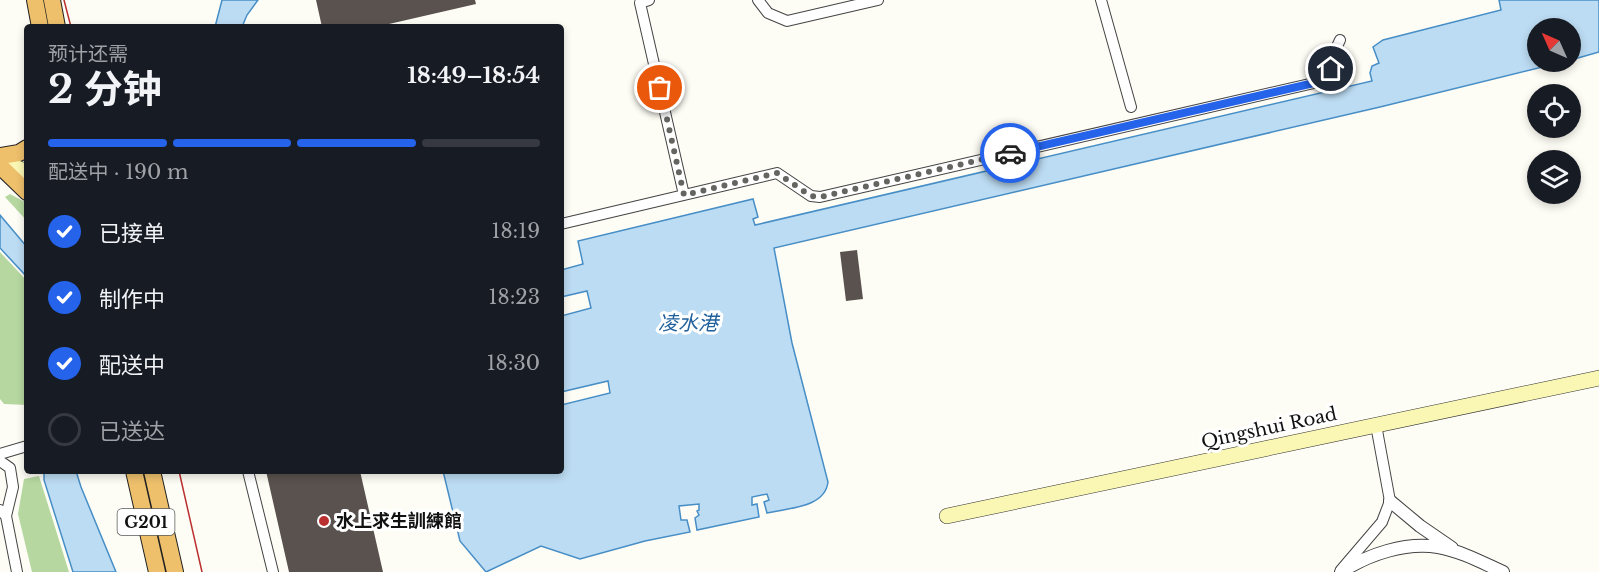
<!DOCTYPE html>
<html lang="zh">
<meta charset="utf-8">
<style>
body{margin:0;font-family:"Libre Baskerville","Noto Sans SC",serif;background:#242831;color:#f1f3f6;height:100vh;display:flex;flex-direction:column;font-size:22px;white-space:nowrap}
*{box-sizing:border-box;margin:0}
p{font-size:20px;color:#9ea1a6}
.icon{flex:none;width:33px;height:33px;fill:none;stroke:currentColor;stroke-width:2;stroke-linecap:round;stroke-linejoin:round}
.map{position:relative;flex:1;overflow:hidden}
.side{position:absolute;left:24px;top:24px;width:540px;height:450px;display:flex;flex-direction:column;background:#171b24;border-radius:6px;box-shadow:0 3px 9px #0003}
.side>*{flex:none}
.needle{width:39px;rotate:315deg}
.buttons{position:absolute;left:1527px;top:18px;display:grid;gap:12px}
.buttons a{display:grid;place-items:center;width:54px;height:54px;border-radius:50%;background:#171b24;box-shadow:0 3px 9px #0003;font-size:30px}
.pin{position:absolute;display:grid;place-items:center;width:51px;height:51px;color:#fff;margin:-26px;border:3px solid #fff;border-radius:50%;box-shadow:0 2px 6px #0007}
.courier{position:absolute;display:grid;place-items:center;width:60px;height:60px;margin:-30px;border:4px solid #2563eb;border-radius:50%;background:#fff;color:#222;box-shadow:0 2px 8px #0007}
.overview em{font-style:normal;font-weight:700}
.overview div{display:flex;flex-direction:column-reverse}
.overview{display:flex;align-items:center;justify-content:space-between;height:102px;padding:0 24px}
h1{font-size:39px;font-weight:700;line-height:45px}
.bar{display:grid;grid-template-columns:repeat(4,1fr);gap:9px 6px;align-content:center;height:72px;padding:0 24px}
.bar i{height:8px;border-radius:4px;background:#363941}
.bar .current{background:#2563eb}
.bar p{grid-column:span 4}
ol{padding:0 24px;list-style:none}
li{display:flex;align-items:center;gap:18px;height:66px}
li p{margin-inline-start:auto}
li .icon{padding:6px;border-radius:50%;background:#2563eb;color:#fff;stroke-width:4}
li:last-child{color:#9ea1a6}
li i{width:33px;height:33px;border:3px solid #363941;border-radius:50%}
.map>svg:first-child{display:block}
.forest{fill:#b6d8a0}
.water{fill:#bcdcf3;stroke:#478ec6;stroke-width:1.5}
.building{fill:#59524e}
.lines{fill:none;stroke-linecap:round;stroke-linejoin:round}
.minor-casing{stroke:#444;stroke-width:12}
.tertiary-casing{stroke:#444;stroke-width:14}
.secondary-casing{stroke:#333;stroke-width:16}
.trunk-casing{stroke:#222;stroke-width:18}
.minor{stroke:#fff;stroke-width:10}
.tertiary{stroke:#fff;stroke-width:12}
.secondary{stroke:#faf6b4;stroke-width:15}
.trunk{stroke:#eec06c;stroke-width:16}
.tram{stroke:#ba2f30;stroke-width:1.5}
.done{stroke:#646461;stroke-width:6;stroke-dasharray:0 10.8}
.route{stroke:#2563eb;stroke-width:8}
.poi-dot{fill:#ba2f30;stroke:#fff;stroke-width:2}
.labels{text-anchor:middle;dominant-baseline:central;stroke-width:6;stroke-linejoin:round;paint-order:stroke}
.shield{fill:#fff;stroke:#585858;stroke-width:1.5}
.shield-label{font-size:16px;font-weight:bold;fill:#111}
.street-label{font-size:18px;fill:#111;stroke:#fff}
.poi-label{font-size:18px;font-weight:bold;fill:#111;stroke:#fff;text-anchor:start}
.water-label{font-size:20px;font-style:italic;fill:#20619d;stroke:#fff}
</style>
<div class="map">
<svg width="1599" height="572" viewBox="0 0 1599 572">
<rect width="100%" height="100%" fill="#fefdf5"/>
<path class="forest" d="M10,194L27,203V221L5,197Z
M0,252L27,281V405L4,404L0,399Z
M39,476L69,572H32L18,514L24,479Z"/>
<path class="water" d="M222,0H258L247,15L242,27H215Z
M1499,0H1599V52L1571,60L1570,28H1538V62H1563L1380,107L774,248L792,343L828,482C825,508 788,508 767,513L764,502L769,500L767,494L752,497V505L757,504L759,517L697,530L695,518L699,515L697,511L699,510V504L679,506L681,520H687L690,532L645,541L580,559L541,546L486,572L460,541L443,471H561V405L610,393L608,381L561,392V316L591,308L587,291L561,297V270L583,264L578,241L753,199L758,217L753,219L755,225L1372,81L1370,73L1372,66L1379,63L1373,47L1383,40L1501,10Z
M0,215L27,247V277L0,248Z
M44,471H76L81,487L116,572H73L44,480Z"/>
<path class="building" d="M316,0H475L476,4L376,27H322Z
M857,250L863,299L846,301L840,252Z
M266,471H360L383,572H289Z"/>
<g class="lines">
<defs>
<path id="minor" d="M758,0L768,13L787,21L878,0
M1101,0L1131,107
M684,195L777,173L811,196L820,197L1327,80L1333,55L1340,40
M561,224L684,195L640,3L649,0
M0,454L27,446
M0,461L10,468L13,487L6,516
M248,471L273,572
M0,510L6,516L17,572
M1341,570L1382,522L1390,501L1376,425"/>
<path id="tertiary" d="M1390,501L1420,526L1452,548
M1341,572C1369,554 1405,542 1438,547C1461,551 1483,563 1503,572"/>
<path id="secondary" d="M0,161L27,172
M947,516L1599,378"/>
<path id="trunk" d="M35,0L40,27
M52,0L57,27
M0,156L19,153L27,148
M0,166L27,192
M134,471L157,572
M152,471L175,572"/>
</defs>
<use href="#minor" class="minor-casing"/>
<use href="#tertiary" class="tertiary-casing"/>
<use href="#secondary" class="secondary-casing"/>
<use href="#trunk" class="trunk-casing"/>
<use href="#minor" class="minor"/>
<use href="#tertiary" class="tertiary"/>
<use href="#secondary" class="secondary"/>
<use href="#trunk" class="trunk"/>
<path class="tram" d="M64,0L71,27
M179,471L202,572"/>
</g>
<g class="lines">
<path class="done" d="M660,88L684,195L777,173L811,196L820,197L1010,153"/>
<path class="route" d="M1010,153L1327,80L1331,69"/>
</g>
<circle class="poi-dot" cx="324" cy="521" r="6"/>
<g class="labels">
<rect class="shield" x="117.5" y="509" width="57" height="26" rx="4.5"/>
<g class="shield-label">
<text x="146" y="522">G201</text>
</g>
<g class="street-label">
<text transform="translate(1269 428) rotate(-12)">Qingshui Road</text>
</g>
<g class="poi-label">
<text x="336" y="521">水上求生訓練館</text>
</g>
<g class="water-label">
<text x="688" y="323">凌水港</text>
</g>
</g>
</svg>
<div class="buttons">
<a><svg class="needle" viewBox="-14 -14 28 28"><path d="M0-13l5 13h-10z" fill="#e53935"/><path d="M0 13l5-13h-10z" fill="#9ea1a6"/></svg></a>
<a><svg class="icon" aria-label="locate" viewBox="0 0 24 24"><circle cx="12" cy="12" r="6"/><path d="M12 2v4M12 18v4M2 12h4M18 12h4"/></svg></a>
<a><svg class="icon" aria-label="layers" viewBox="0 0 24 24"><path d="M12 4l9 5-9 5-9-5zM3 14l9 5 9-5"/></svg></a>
</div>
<div class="pin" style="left:660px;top:88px;background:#ea580c"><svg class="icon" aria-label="bag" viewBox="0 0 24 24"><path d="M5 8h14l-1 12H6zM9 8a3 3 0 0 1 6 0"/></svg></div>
<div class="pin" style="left:1331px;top:69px;background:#1f2937"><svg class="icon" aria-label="home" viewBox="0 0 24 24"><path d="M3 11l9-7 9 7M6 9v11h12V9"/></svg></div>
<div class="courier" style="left:1010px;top:153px"><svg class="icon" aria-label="car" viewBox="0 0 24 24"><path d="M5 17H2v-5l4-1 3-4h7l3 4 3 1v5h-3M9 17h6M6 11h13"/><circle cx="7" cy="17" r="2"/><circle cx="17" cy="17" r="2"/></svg></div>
<section class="side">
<div class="overview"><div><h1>2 分钟</h1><p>预计还需</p></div><em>18:49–18:54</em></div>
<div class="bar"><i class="current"></i><i class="current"></i><i class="current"></i><i></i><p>配送中 · 190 m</p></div>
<ol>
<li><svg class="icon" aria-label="check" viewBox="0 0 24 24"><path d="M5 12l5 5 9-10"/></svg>已接单<p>18:19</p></li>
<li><svg class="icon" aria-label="check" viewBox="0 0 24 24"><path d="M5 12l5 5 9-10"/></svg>制作中<p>18:23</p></li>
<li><svg class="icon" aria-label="check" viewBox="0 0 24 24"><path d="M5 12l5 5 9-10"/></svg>配送中<p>18:30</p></li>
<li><i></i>已送达</li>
</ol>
</section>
</div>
